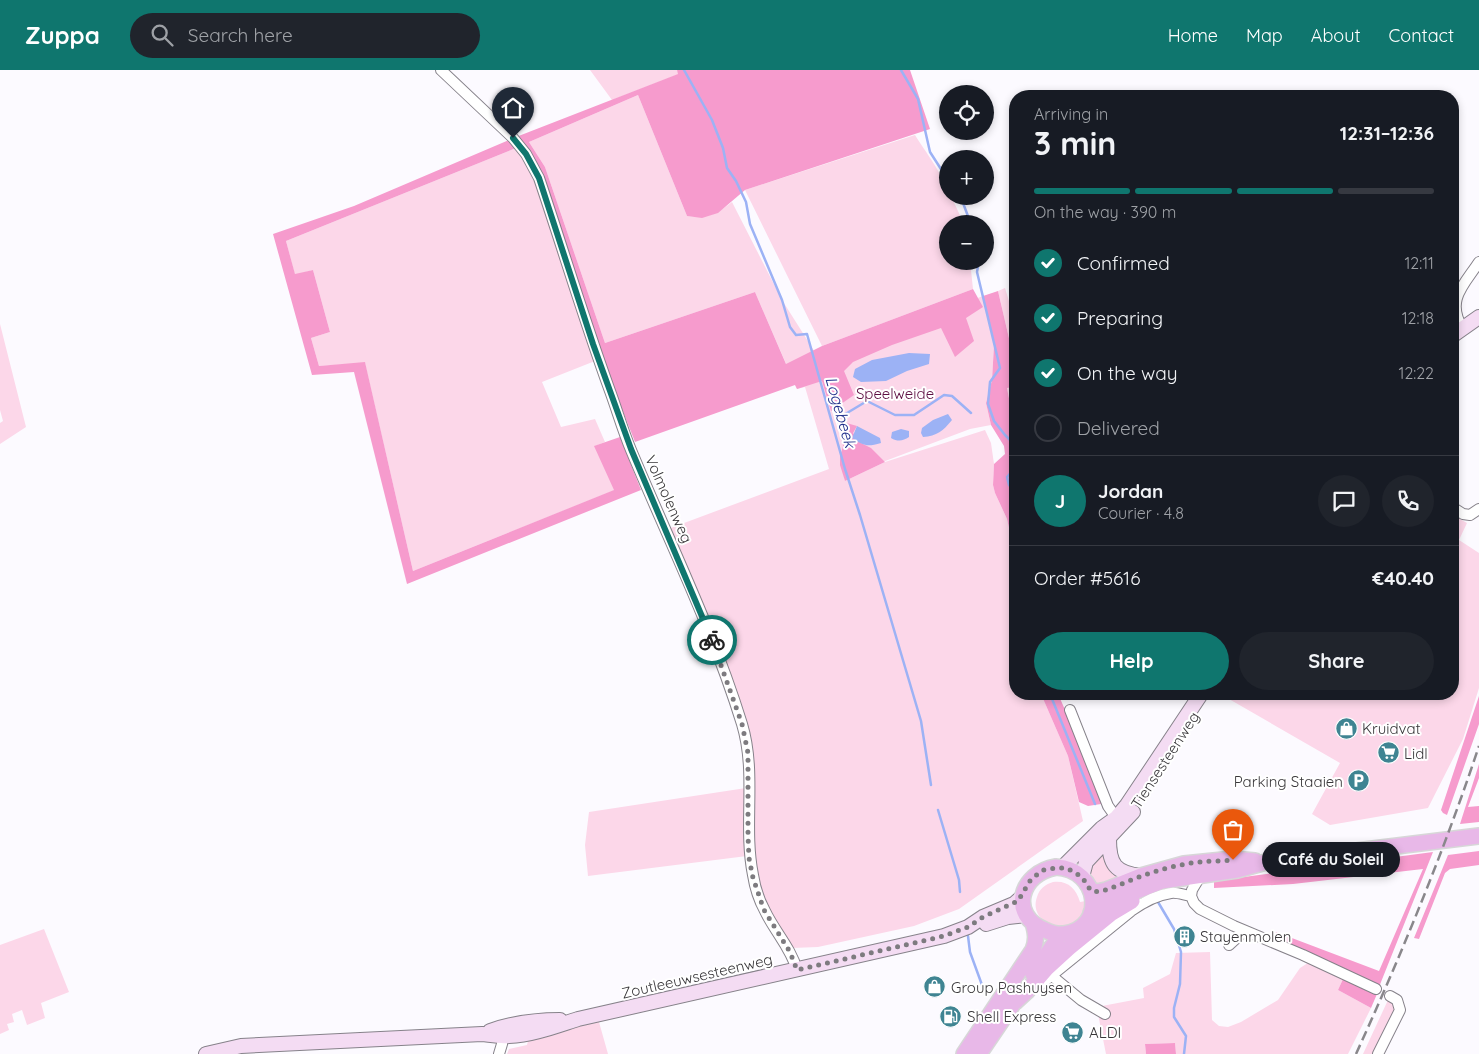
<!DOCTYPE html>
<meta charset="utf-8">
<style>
body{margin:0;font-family:Quicksand,sans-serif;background:#20242c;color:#f1f3f6;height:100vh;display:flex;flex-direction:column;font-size:19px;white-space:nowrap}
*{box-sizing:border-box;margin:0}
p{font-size:16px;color:#9ea1a6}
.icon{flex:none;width:28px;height:28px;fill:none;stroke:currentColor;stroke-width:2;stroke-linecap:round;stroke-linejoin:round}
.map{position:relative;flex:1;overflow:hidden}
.details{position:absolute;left:1009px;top:20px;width:450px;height:610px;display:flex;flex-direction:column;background:#171b24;border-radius:20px;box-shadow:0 2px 8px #0003}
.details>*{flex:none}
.buttons{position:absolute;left:939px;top:15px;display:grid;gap:10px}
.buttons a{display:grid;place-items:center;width:55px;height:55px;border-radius:50%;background:#171b24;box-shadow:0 2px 8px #0003;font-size:25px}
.pin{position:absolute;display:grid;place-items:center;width:42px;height:42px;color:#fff;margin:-51px -21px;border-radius:50% 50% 50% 0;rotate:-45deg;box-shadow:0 0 5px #0007}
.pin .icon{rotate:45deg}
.courier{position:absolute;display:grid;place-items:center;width:50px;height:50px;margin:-25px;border:4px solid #0f766e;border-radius:50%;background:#fff;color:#222;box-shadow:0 1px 6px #0007}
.bubble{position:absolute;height:35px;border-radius:18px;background:#171b24;box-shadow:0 2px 8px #0003;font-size:16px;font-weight:700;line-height:35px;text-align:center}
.summary em{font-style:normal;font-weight:700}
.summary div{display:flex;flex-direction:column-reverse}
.summary{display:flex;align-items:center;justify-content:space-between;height:85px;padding:0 25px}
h1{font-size:32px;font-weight:700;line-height:38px}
.bar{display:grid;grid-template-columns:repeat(4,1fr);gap:8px 5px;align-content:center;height:60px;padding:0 25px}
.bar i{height:6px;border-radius:4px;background:#363941}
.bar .current{background:#0f766e}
.bar p{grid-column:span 4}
.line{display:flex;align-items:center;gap:12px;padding:0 25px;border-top:1px solid #363941}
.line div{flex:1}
.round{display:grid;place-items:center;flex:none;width:52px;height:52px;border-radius:26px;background:#20242c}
ol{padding:0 25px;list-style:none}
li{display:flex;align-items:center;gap:15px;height:55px}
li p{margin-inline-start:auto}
li .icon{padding:5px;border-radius:50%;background:#0f766e;color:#fff;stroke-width:4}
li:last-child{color:#9ea1a6}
li i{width:28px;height:28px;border:2px solid #363941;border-radius:50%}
.primary-button{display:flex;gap:10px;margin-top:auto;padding:10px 25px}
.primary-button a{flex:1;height:58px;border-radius:30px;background:#0f766e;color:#fff;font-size:20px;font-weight:700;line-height:58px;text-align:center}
.primary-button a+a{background:#20242c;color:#f1f3f6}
header{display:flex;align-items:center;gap:30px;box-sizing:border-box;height:70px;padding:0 25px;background:#0f766e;color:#fff}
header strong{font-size:24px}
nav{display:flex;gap:28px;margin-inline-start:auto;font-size:18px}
.search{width:350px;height:45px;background:#20242c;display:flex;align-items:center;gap:12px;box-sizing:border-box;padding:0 18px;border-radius:28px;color:#9ea1a6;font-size:19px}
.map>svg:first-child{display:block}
.green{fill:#fcd7e9}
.forest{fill:#f69bcd}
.water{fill:#9cb2f5}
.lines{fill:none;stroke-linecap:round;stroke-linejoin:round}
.stream{stroke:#9cb2f5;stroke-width:2.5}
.street-casing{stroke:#86828a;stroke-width:12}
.secondary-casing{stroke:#86828a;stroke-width:16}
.primary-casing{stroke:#d7d7d8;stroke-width:18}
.street{stroke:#fff;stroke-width:10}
.secondary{stroke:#f4dcf3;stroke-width:14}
.primary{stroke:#e8b8e8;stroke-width:15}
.rail{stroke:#89878b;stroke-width:2.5;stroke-dasharray:10 5;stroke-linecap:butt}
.done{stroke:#7d7b7f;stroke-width:5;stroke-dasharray:0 9}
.route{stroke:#0f766e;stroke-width:6}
.labels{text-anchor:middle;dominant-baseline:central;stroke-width:4;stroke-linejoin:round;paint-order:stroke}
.park-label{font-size:15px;fill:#5e1043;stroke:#fff}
.street-label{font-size:15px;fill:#39373a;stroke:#fff}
.poi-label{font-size:15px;fill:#39373a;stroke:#fff;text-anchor:start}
.water-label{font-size:16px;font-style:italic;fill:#21308c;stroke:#fff}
</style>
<header>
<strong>Zuppa</strong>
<div class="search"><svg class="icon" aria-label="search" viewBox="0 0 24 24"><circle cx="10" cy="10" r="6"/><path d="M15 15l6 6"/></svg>Search here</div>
<nav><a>Home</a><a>Map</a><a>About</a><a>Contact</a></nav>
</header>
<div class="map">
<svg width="1479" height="984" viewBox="0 0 1479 984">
<rect width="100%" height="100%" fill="#fcfaff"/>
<path class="green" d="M590,0H677L679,4L612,30Z
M638,25L687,146C709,148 715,145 732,132L782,230L818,287L983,226L994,275L992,310L986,333L991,355L970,359L856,402L826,323L842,372L843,376L840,386L845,411L885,392L985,360L991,373L994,394L993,415L995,423L1007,449L1015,484V624H1041L1068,686L1083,751L959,839L914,856L818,877L792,878L765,834L753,796L751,718L753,685L747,662L668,459L829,399L805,317L797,319L755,222L605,273L545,97L529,72Z
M915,65C924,80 947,109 948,126H951L964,154H948V191H970L973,219L822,276L745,120Z
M516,78L530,96L595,291L542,312L561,357L595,349L605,372L595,376L615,420L413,501L365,293L319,296L311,268L330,262L313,200L295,205L286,171Z
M1005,218L1012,241H1015V294L998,221Z
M0,254L26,357L0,374V353L3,351L0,340Z
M1015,317V359L1007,318Z
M1453,445L1467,453L1459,470L1479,483V618L1463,669L1428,738L1330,755L1312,744L1340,693L1222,625V624H1452Z
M746,718L747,786L588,806L585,775L589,742Z
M1105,776L1122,807C1114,810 1094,821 1089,808C1088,805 1089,799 1090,796C1094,789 1101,782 1105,776Z
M1053,812C1067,810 1076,818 1080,832L1086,831C1082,872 1026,858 1037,827C1039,819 1046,814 1053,812Z
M44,859L69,922L41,933L45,948L27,955L22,940L12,944L14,952L7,954L9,960L0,964V875Z
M1210,882L1212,950L1219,956L1228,957L1241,952L1278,930L1300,898L1311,891L1343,909L1338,920L1371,938L1348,984H1176L1175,973L1145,974L1146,984H1106L1098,944L1102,936L1144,928L1143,918L1170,904L1176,883Z
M1388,930L1393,932L1396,939L1374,984H1363Z
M599,952L608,984H507L509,979L527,975L529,967Z"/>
<path class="forest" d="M677,0H910L930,59L745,120L718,143L702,148L687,146L638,25L529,72L545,97L605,273L755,222L786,294L822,276L973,219L983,237L966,248L974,271L955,287L941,258L892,275L853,292L844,301L854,325L831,341L822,311L797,319L795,315L635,372L597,276L545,113L516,67L678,4Z
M509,70L516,78L286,171L295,204L313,200L330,262L311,268L319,296L365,292L413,501L614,420L594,376L620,367L641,420L407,514L354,302L312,305L273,164L354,136Z
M998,221L1015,294V317L1007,318L1015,359V484L1007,449L995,423L993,415L994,394L1005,384L1004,376L991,355L986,333L992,310L994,275L983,226Z
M843,352L857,356L853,363L861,373L871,378L885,392L845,411L840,395V386L843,376L840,365Z
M1041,624H1058L1083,680L1102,730L1101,734L1088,736L1079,732L1068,686Z
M1479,626V654L1447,745L1443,743L1441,740Z
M1479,694V708L1468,737L1479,736V752L1460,754Z
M1479,781V795L1450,799L1445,803L1419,869L1414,868L1448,785Z
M1433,782L1379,917L1274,869L1276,862L1379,901L1423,799L1293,814L1214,818V811Z
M1343,909L1377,924L1371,938L1338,920Z
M1175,973L1176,984H1146L1145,974Z"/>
<path class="water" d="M909,283L930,284L929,294L907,301L886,311L861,312L853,307L855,299L872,290Z
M948,344L952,350C943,361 937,366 923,367L921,363L922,358L933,350Z
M857,356L880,368L881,373C867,377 864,376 852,368Z
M901,359L909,361V367C903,371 898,372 891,368L892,362Z"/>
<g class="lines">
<path class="stream" d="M684,0L712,50L723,78L727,98L736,111L746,132L750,154L782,230L790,257L796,265L807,264L845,399L860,445L921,651L931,715
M901,0L918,29L930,82L948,110
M958,126L963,133L971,154
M979,191L977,202L1000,298L990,312L988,334L994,351L1005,365L1015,375
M842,346L867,331L895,345H914L944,325L952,326L971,343
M1015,398L1007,407L1009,415L1015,422
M1050,624L1095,734
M938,740L959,810L960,822
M1158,832L1174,859L1181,882L1180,914L1174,938V947L1186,966L1184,984
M968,866L970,882L986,926"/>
<defs>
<path id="street" d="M441,0L513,68L526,84L539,108C563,179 584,250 610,321C617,340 623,361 631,380C669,471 713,560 742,654C757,704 743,755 753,805C755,818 759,830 765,841C775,862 791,878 797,900
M1463,259C1445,230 1464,215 1479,192
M1452,437L1463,444L1470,445L1479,439
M1070,640L1108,736L1120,753
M1191,826L1194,833L1200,839L1234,856L1303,885L1376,919
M1191,826L1192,820L1201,805
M1229,875L1241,864L1248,862
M1052,906L1081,930L1105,944
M1036,918L1131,841C1142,833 1157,825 1171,823C1177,822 1184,825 1191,826
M499,984L502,974L503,961
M1378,984L1400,940L1397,930L1390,926"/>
<path id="secondary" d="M1452,266L1479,247
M1109,769C1109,794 1115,803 1141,806
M1062,798L1102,758L1116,748L1127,735L1201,624
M1082,807L1086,792L1133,742
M986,854L1008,847L1026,845
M490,961C513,953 537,950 560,950
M206,984L241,976L482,964C491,965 500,967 509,966C533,965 556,956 578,949L944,866L968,857L983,847L1014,834L1022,827"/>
<path id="primary" d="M1056,797C1100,799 1107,858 1064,864C1057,865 1051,863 1045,860C1008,845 1020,803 1056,797Z
M1091,821L1097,822L1106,820L1141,806L1184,794L1233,789L1255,791
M1091,843L1114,830L1162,811L1237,800L1266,792L1479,766
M1033,904L1061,864
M1015,932L1027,921L1046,899L1069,878L1112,843L1132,831
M964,984L1033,880C1037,870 1036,863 1033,853
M979,984L1019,925"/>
</defs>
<use href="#street" class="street-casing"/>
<use href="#secondary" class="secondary-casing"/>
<use href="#primary" class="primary-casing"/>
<use href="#street" class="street"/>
<use href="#secondary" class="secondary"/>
<use href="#primary" class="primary"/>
<path class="rail" d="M1356,984C1402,883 1444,781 1479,676"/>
</g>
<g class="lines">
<path class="done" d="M712,570L742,654L748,683V766L749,788L753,808L764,840L790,882L797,900L944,866L968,857L983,847L1018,831L1030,811L1034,807L1043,800L1056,798H1067L1082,807L1091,821C1103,823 1113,817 1124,813C1148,803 1173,795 1199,792C1210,791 1222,791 1233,790"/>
<path class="route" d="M513,68L526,84L539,108L593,274L631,379L712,570"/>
</g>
<defs>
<symbol id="shop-disc" viewBox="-11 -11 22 22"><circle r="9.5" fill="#3f8492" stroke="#fff"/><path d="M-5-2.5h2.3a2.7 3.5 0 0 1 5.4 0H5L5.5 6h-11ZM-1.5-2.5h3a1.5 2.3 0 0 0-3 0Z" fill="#fff"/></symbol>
<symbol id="supermarket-disc" viewBox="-11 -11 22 22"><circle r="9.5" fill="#3f8492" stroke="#fff"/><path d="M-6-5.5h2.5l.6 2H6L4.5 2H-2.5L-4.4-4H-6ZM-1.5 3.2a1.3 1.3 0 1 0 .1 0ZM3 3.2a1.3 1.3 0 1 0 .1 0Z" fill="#fff"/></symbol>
<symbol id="parking-disc" viewBox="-11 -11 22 22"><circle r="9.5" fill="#3f8492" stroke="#fff"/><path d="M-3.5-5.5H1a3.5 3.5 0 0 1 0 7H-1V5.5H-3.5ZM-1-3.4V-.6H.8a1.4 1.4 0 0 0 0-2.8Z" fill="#fff"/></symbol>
<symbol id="building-disc" viewBox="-11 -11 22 22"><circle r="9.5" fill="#3f8492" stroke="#fff"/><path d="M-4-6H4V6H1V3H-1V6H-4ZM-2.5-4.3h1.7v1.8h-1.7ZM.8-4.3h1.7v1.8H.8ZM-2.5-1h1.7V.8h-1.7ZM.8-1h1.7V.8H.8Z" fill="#fff"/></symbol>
<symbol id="fuel-disc" viewBox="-11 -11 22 22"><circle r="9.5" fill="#3f8492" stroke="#fff"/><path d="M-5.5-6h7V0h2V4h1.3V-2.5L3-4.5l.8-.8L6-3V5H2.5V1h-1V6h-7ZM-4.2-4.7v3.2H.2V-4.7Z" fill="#fff"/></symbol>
</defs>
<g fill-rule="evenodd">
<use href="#shop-disc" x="1334" y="646" width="25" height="25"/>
<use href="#supermarket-disc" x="1376" y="670" width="25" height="25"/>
<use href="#parking-disc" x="1346" y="698" width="25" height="25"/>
<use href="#building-disc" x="1172" y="854" width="25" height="25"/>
<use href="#shop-disc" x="922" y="904" width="25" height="25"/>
<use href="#fuel-disc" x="938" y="934" width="25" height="25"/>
<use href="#supermarket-disc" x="1060" y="950" width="25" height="25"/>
</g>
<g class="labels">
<g class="park-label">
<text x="895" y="323">Speelweide</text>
</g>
<g class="street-label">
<text transform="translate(669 429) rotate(66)">Volmolenweg</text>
<text transform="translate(1165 690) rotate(-57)">Tiensesteenweg</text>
<text transform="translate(697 906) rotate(-13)">Zoutleeuwsesteenweg</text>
</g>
<g class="poi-label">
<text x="1362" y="658">Kruidvat</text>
<text x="1404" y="683">Lidl</text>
<text x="1343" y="711" text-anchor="end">Parking Staaien</text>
<text x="1200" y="866">Stayenmolen</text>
<text x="951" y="917">Group Pashuysen</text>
<text x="967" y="946">Shell Express</text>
<text x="1089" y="962">ALDI</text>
</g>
<g class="water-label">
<text transform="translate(841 342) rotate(74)">Logebeek</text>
</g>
</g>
</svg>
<div class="buttons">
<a><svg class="icon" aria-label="locate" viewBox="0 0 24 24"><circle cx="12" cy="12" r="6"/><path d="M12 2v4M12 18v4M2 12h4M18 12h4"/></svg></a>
<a>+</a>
<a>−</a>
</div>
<div class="pin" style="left:1233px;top:790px;background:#ea580c"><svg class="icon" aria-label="bag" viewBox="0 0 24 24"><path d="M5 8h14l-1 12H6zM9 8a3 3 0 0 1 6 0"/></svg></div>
<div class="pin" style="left:513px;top:68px;background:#1f2937"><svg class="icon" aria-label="home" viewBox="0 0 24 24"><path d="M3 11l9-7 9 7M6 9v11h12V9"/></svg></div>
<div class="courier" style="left:712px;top:570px"><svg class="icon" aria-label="bike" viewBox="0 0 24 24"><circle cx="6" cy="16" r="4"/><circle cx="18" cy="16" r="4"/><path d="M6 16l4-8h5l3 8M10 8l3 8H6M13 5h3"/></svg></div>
<div class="bubble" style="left:1262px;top:772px;width:138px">Café du Soleil</div>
<section class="details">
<div class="summary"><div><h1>3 min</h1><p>Arriving in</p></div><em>12:31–12:36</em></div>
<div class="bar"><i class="current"></i><i class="current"></i><i class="current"></i><i></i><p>On the way · 390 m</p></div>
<ol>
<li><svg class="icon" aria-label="check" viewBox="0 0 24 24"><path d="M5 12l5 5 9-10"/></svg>Confirmed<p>12:11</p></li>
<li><svg class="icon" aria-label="check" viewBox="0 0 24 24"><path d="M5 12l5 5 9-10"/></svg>Preparing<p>12:18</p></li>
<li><svg class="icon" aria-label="check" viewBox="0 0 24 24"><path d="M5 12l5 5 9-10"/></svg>On the way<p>12:22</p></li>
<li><i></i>Delivered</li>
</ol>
<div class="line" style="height:90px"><b class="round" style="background:#0f766e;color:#fff">J</b><div><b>Jordan</b><p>Courier · 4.8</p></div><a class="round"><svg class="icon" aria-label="chat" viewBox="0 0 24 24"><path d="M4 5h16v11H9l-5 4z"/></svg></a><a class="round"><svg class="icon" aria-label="phone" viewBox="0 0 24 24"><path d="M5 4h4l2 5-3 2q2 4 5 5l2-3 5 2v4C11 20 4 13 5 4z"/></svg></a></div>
<div class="line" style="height:65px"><div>Order #5616</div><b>€40.40</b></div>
<div class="primary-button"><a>Help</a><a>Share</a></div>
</section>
</div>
